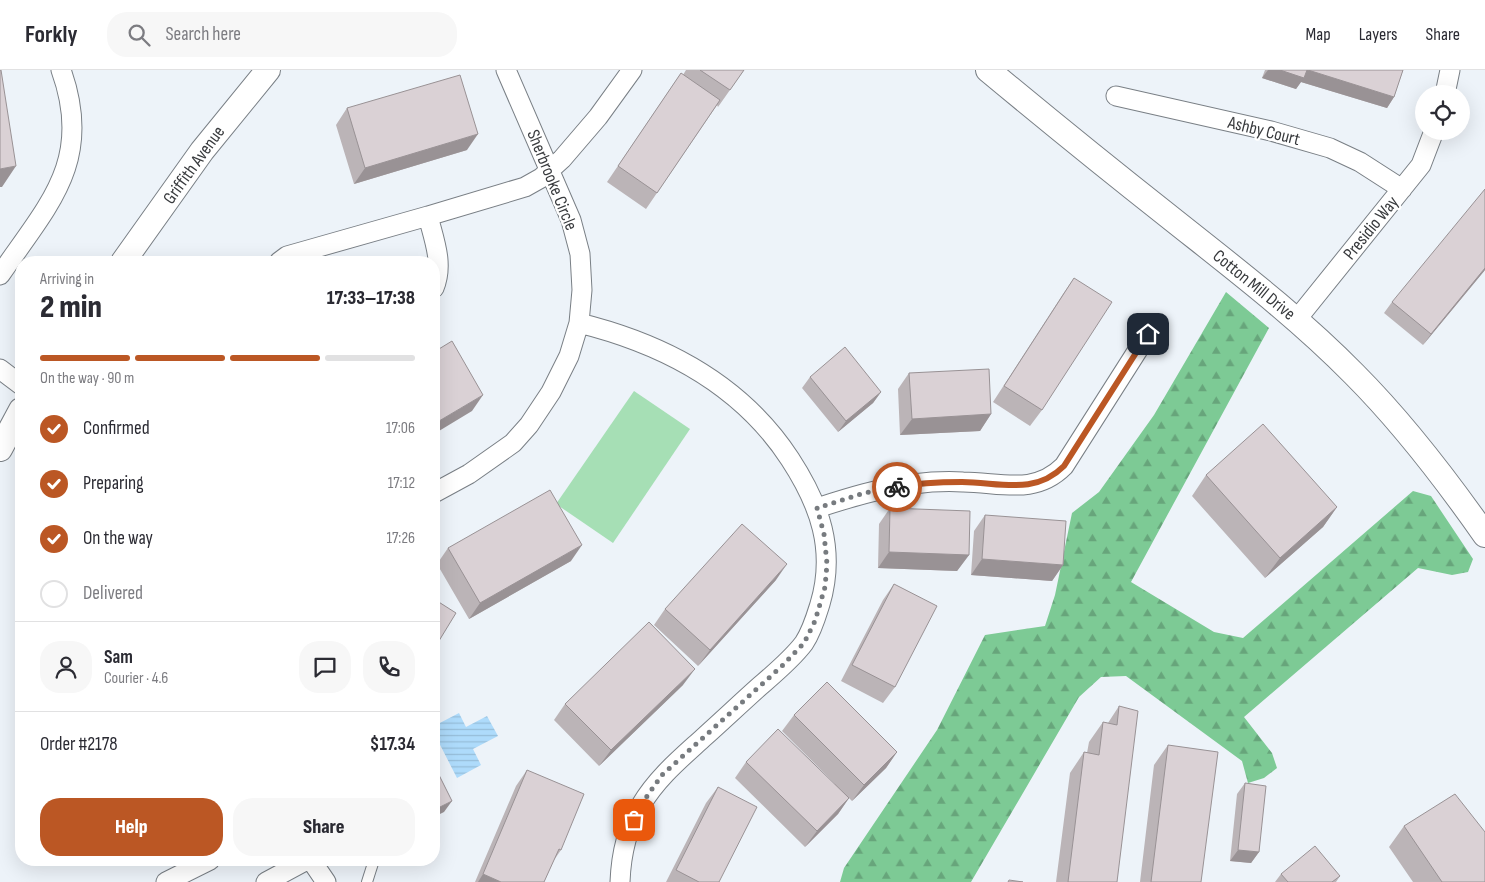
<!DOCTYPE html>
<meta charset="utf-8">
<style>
body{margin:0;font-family:"Sofia Sans Condensed",sans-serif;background:#f7f7f7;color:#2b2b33;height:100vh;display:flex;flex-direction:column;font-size:19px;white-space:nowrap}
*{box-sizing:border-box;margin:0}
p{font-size:16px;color:#7c7c81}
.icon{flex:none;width:28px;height:28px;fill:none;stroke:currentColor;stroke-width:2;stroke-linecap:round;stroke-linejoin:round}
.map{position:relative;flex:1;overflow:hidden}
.drawer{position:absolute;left:15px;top:186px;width:425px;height:610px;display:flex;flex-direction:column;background:#fff;border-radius:20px;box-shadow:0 5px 20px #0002}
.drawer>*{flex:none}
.buttons{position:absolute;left:1415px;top:15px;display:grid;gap:10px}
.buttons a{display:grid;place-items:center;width:55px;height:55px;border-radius:50%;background:#fff;box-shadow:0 5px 20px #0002;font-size:25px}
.pin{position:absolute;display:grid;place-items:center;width:42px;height:42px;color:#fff;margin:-21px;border-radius:10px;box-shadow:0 2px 8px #0006}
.courier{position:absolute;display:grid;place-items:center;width:50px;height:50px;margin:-25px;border:4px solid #bb5724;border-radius:50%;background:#fff;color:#222;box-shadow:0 1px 6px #0007}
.summary em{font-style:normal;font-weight:800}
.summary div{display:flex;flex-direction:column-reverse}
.summary{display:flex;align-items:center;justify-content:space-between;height:85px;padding:0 25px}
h1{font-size:32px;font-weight:800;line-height:38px}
.bar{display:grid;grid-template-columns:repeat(4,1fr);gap:8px 5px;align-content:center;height:60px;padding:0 25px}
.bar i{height:6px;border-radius:4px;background:#e1e1e2}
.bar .on{background:#bb5724}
.bar p{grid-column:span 4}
.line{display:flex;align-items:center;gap:12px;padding:0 25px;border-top:1px solid #e1e1e2}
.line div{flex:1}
.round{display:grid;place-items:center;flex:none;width:52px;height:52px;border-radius:20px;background:#f7f7f7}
ol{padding:0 25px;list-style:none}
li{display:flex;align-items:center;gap:15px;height:55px}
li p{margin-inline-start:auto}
li .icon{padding:5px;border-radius:50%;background:#bb5724;color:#fff;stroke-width:4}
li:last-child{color:#7c7c81}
li i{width:28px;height:28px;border:2px solid #e1e1e2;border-radius:50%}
.primary-button{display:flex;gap:10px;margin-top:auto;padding:10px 25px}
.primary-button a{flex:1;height:58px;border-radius:20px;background:#bb5724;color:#fff;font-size:20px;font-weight:800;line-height:58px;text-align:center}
.primary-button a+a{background:#f7f7f7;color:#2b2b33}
header{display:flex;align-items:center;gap:30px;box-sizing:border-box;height:70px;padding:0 25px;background:#fff;border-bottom:1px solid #e1e1e2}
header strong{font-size:24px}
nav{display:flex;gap:28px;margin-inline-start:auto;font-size:18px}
.search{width:350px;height:45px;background:#f7f7f7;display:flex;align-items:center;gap:12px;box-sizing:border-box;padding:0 18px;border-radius:20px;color:#7c7c81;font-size:19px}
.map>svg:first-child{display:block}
.forest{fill:url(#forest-firs)}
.garden{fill:#a6dfb5}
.water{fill:url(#water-rules)}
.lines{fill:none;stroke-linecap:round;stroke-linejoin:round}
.service-casing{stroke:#797f85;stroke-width:12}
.minor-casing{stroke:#797f85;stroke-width:21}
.tertiary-casing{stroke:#797f85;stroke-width:26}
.service{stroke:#fff;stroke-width:10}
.minor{stroke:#fff;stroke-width:19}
.tertiary{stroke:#fff;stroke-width:24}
.wall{fill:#bbb4b7}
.shaded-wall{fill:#999295}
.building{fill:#dad1d5;stroke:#999295}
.done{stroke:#777b7f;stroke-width:5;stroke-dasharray:0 9}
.route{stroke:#bb5724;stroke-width:6}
.labels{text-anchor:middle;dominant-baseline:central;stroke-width:4.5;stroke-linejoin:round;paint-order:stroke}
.street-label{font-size:18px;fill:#383a3d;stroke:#fff}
</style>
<header>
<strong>Forkly</strong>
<div class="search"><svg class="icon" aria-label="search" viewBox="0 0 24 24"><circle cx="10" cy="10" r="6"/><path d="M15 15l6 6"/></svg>Search here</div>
<nav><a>Map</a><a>Layers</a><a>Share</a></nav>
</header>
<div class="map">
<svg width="1485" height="812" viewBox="0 0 1485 812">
<defs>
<pattern id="forest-firs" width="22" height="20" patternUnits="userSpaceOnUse" patternTransform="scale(1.25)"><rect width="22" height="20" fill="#7dca95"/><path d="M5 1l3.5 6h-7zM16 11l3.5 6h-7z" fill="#67a57b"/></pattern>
<pattern id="water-rules" width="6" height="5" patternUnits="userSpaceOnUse" patternTransform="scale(1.25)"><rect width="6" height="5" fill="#aedbfb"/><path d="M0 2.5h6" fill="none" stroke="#96bdd8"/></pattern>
</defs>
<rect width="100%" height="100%" fill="#edf3f9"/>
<path class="forest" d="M1226,222L1269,258L1131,512L1214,562L1243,568L1413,421L1431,426L1473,489L1468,502L1452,505L1418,498L1244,647L1272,683L1277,698L1264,708L1248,713L1242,691L1126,606L1101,607L1079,627L971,812H840L844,798L937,660L985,565L1045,556L1055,525L1072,443L1099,422L1154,345Z"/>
<path class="garden" d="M634,321L690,359L613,473L556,434Z"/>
<path class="water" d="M459,643L466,657L487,646L498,666L473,679L481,695L457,708L434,663V656Z"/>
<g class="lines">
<defs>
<path id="service" d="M367,812L374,790"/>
<path id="minor" d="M1445,24L1450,0
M1116,26L1271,61L1330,78L1360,92L1402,119
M428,146L525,117L541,108L562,89L598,47L632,0
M279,192L287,186L428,146C434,170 444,194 434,218
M0,205C48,135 94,91 61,0
M1297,249L1421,95L1434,61
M579,253C664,274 741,314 790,389C820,435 836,480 820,534C816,547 812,561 804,573C792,589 775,603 760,616C741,633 722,651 703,668C680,689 657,708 641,735C627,758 621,786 620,812
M0,299L21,315
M434,423L469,404L513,373L529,355L551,322L569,286L579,253L582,220L580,184L571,150L506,0
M817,438C848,428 880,418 913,414C929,412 947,411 963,412C1000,412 1034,426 1064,396L1148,264
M311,790L326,812
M166,812L210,790
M266,812L307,790"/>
<path id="tertiary" d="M988,0C1047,49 1106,97 1167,145C1231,196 1296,245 1354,304C1403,353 1445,408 1485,465
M123,192L202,81L268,0
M0,379L21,340"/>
</defs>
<use href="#service" class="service-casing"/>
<use href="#minor" class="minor-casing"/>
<use href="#tertiary" class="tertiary-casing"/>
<use href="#service" class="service"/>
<use href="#minor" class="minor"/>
<use href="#tertiary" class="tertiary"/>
</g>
<path class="wall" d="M686,0H744L718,37L717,35L646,139L607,112L681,3L683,5Z
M1265,0H1403L1394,27L1387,38L1301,12L1296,19L1262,8Z
M347,38L467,80L354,114L336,55Z
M1485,200L1423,275L1384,243L1392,232Z
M1074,208L1042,340L1030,356L993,332L1063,224Z
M909,303L991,344L980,361L900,365L898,319Z
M810,307L881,322L873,333L838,362L802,318Z
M1206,405L1337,437L1323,457L1265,508L1192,426Z
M890,438L969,485L957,501L878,498L879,454Z
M985,445L1063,495L1052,511L971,505L974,461Z
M448,478L571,491L469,549L437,494Z
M776,510L698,596L654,555L665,539Z
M894,514L895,617L883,633L841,611L883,530Z
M683,615L599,696L554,650L565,634Z
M1119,636L1117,812H1056L1070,703L1084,682L1087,683L1089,672L1103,652L1108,653Z
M794,645L897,682L886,698L852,731L849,728L838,744L805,777L735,708L746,692L835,714L782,661Z
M1168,675L1201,812H1140L1154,695Z
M527,700L561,780L554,790L544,812H475L516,716Z
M1245,713L1259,782L1251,793L1230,791L1237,724Z
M718,717L719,812H666L706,733Z
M1404,756L1485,812H1413L1389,777Z
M1281,804L1340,806L1336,812H1275Z"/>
<path class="shaded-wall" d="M1268,0H1308L1394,27L1387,38L1301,12L1296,19L1262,8Z
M478,64L467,80L354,114L365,98Z
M16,96L2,117H0V99Z
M1485,198V200L1423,275L1431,264Z
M881,322L873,333L838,362L846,351Z
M483,325L472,341L434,364V354Z
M991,344L980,361L900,365L912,349Z
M1337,437L1323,457L1265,508L1280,488Z
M582,475L571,491L469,549L480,533Z
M889,482L969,485L957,501L878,498Z
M982,489L1063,495L1052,511L971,505Z
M787,494L776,510L698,596L710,580Z
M695,599L683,615L599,696L611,680Z
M897,682L886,698L852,731L864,715Z
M849,728L838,744L805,777L817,761Z
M452,731L444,742L434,747V740Z
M1238,780L1259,782L1251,793L1230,791Z
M483,804L501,812H478Z"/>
<path class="building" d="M0,0H1L16,96L0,99Z
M700,0H744L730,20Z
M1280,0H1307L1304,8Z
M1308,0H1403L1394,27Z
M681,3L720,30L657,123L618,96Z
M460,5L478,64L365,98L347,38Z
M1485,119V198L1431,264L1392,232Z
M1074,208L1112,232L1042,340L1004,316Z
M452,271L483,325L434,354V282Z
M845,277L881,322L846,351L810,307Z
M989,299L991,344L912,349L909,303Z
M1263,354L1337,437L1280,488L1206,405Z
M550,420L582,475L480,533L448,478Z
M890,438L970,441L969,485L889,482Z
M985,445L1066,451L1063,495L982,489Z
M742,454L787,494L710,580L665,539Z
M894,514L937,536L895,617L852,595Z
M434,529L456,543L434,579Z
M649,552L695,599L611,680L565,634Z
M827,612L897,682L864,715L794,645Z
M1119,636L1138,641L1117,812H1068L1084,682L1099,685L1103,652L1117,655Z
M778,659L849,728L817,761L746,692Z
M1168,675L1218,682L1201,812H1151Z
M527,700L584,724L561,780L559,779L544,812H501L483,804Z
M437,701L452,731L434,740V703Z
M1245,713L1266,716L1259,782L1238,780Z
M718,717L757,737L719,812H699L676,800Z
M1455,724L1485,762V812H1442L1404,756Z
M1315,776L1340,806L1332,812H1288L1281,804Z
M1009,810L1023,812H1008Z"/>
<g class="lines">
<path class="done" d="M634,750L640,736L662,705L782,596L804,573L815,551L825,517L827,494L824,464L817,438L864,423L897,417"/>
<path class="route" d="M897,417C918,413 940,412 962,412C999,412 1034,426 1064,396L1148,264"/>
</g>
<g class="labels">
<g class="street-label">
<text transform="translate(1264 61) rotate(14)">Ashby Court</text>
<text transform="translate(194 95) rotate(-54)">Griffith Avenue</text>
<text transform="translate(552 110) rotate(68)">Sherbrooke Circle</text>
<text transform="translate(1371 158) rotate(-51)">Presidio Way</text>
<text transform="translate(1254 215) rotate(39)">Cotton Mill Drive</text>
</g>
</g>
</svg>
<div class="buttons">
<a><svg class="icon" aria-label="locate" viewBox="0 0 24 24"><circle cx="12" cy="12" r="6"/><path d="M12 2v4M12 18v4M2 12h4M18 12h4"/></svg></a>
</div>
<div class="pin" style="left:634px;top:750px;background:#ea580c"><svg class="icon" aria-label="bag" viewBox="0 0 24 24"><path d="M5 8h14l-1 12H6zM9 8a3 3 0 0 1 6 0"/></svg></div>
<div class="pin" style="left:1148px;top:264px;background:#1f2937"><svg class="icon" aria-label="home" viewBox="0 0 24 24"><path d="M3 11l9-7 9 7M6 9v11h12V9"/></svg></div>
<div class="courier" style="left:897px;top:417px"><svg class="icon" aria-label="bike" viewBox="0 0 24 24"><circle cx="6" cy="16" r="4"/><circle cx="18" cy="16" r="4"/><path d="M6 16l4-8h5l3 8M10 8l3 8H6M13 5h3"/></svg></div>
<section class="drawer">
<div class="summary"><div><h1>2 min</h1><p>Arriving in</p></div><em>17:33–17:38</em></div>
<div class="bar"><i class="on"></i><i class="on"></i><i class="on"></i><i></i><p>On the way · 90 m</p></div>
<ol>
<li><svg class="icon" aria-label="check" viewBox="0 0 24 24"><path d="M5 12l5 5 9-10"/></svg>Confirmed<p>17:06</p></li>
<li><svg class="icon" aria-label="check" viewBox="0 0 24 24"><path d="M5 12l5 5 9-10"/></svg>Preparing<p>17:12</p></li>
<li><svg class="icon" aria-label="check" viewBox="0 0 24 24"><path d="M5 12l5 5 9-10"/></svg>On the way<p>17:26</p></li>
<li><i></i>Delivered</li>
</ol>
<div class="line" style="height:90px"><a class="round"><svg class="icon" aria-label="person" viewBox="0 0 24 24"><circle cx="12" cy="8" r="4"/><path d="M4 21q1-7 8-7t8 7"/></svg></a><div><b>Sam</b><p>Courier · 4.6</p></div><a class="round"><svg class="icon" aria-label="chat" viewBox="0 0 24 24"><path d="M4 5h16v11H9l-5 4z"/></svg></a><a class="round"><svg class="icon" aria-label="phone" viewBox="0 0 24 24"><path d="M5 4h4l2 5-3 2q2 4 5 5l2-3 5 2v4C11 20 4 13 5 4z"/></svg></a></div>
<div class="line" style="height:65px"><div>Order #2178</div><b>$17.34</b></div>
<div class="primary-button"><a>Help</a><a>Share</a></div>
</section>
</div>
